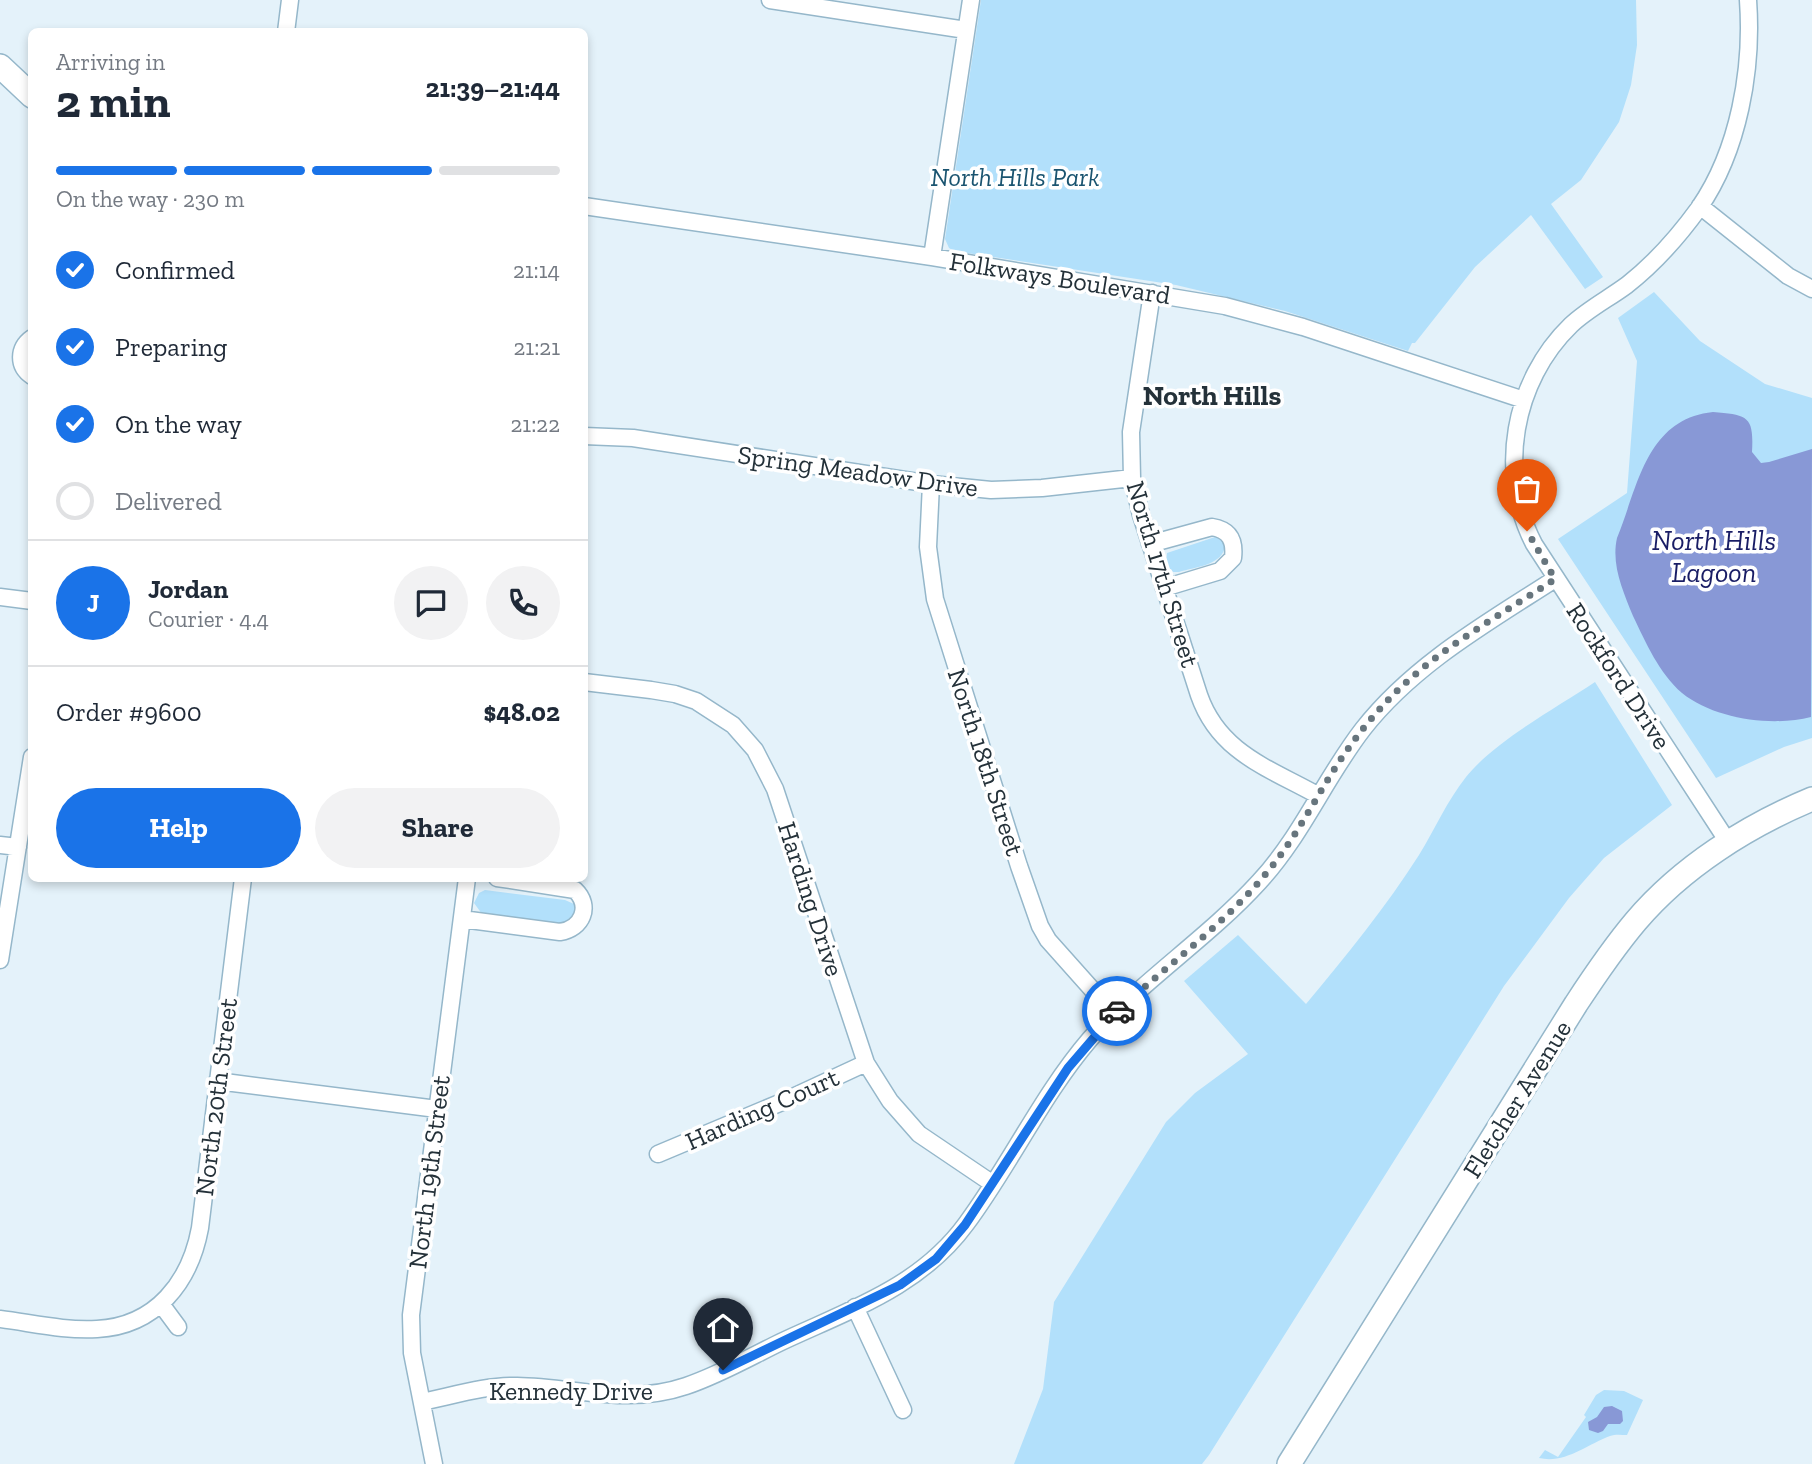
<!DOCTYPE html>
<meta charset="utf-8">
<style>
body{margin:0;font-family:"Zilla Slab",serif;background:#f2f2f3;color:#1f2937;height:100vh;display:flex;flex-direction:column;font-size:26px;white-space:nowrap}
*{box-sizing:border-box;margin:0}
p{font-size:23px;color:#747a83}
.icon{flex:none;width:38px;height:38px;fill:none;stroke:currentColor;stroke-width:2;stroke-linecap:round;stroke-linejoin:round}
.map{position:relative;flex:1;overflow:hidden}
.panel{position:absolute;left:28px;top:28px;width:560px;height:854px;display:flex;flex-direction:column;background:#fff;border-radius:10px;box-shadow:0 4px 10px #0003}
.panel>*{flex:none}
.pin{position:absolute;display:grid;place-items:center;width:60px;height:60px;color:#fff;margin:-72px -30px;border-radius:50% 50% 50% 0;rotate:-45deg;box-shadow:0 0 7px #0007}
.pin .icon{rotate:45deg}
.courier{position:absolute;display:grid;place-items:center;width:70px;height:70px;margin:-35px;border:5px solid #1a73e8;border-radius:50%;background:#fff;color:#222;box-shadow:0 2px 9px #0007}
.head em{font-style:normal;font-weight:800}
.head div{display:flex;flex-direction:column-reverse}
.head{display:flex;align-items:center;justify-content:space-between;height:119px;padding:0 28px}
h1{font-size:46px;font-weight:800;line-height:52px}
.bar{display:grid;grid-template-columns:repeat(4,1fr);gap:10px 7px;align-content:center;height:84px;padding:0 28px}
.bar i{height:9px;border-radius:5px;background:#e0e1e3}
.bar .on{background:#1a73e8}
.bar p{grid-column:span 4}
.line{display:flex;align-items:center;gap:18px;padding:0 28px;border-top:2px solid #e0e1e3}
.line div{flex:1}
.round{display:grid;place-items:center;flex:none;width:74px;height:74px;border-radius:37px;background:#f2f2f3}
ol{padding:0 28px;list-style:none}
li{display:flex;align-items:center;gap:21px;height:77px}
li p{margin-inline-start:auto}
li .icon{padding:7px;border-radius:50%;background:#1a73e8;color:#fff;stroke-width:4}
li:last-child{color:#747a83}
li i{width:38px;height:38px;border:4px solid #e0e1e3;border-radius:50%}
.cta{display:flex;gap:14px;margin-top:auto;padding:14px 28px}
.cta a{flex:1;height:80px;border-radius:42px;background:#1a73e8;color:#fff;font-size:28px;font-weight:800;line-height:80px;text-align:center}
.cta a+a{background:#f2f2f3;color:#1f2937}
.map>svg:first-child{display:block}
.green{fill:#b2e0fb}
.water{fill:#8898d6}
.lines{fill:none;stroke-linecap:round;stroke-linejoin:round}
.street-casing{stroke:#95b7ca;stroke-width:19}
.secondary-casing{stroke:#95b7ca;stroke-width:26}
.street{stroke:#fff;stroke-width:16}
.secondary{stroke:#fff;stroke-width:23}
.done{stroke:#67757d;stroke-width:7;stroke-dasharray:0 12.6}
.route{stroke:#1a73e8;stroke-width:9}
.labels{text-anchor:middle;dominant-baseline:central;stroke-width:7;stroke-linejoin:round;paint-order:stroke}
.park-label{font-size:26px;font-style:italic;fill:#1a5470;stroke:#fff}
.street-label{font-size:26px;fill:#243139;stroke:#fff}
.neighbourhood-label{font-size:28px;font-weight:bold;fill:#243139;stroke:#fff}
.water-label{font-size:28px;font-style:italic;fill:#191d65;stroke:#fff}
</style>
<div class="map">
<svg width="1812" height="1464" viewBox="0 0 1812 1464">
<rect width="100%" height="100%" fill="#e4f2fa"/>
<path class="green" d="M981,0H1636L1637,45L1631,85L1619,122L1581,180L1551,204L1603,277L1585,289L1531,215L1475,267L1415,343H1412L1408,351L1285,311L1176,285L954,251L949,248L945,239Z
M1654,292L1700,341L1765,384L1812,398V738L1784,747L1716,778L1558,539L1627,493L1637,361L1618,318Z
M1215,537L1220,539L1225,545C1224,565 1195,567 1179,572H1173L1166,565L1167,553Z
M1595,682L1672,805L1604,858L1569,898L1504,986L1209,1455L1202,1464H1014L1043,1389L1054,1302L1166,1122L1195,1093L1248,1054L1184,981L1238,935L1306,1004C1346,956 1386,907 1419,855C1435,829 1447,801 1466,777C1495,741 1556,708 1595,682Z
M485,890L565,900L574,904L576,910L574,918L563,924L482,914L474,903L479,893Z
M1604,1390L1624,1391L1643,1400L1627,1435C1622,1435 1615,1434 1610,1436C1586,1445 1565,1464 1539,1458L1545,1450L1558,1457L1586,1417L1584,1415L1596,1395Z"/>
<path class="water" d="M1713,412C1748,415 1754,416 1752,452L1761,463L1769,462L1812,449L1811,717C1772,727 1714,719 1682,693C1659,673 1646,643 1633,616C1623,591 1611,565 1617,538C1638,487 1646,419 1713,412Z
M1612,1406L1622,1411L1623,1421L1620,1424H1608L1603,1431L1598,1433L1589,1430L1588,1422L1597,1417L1604,1407Z"/>
<g class="lines">
<defs>
<path id="street" d="M770,0L966,30
M286,32L290,0
M584,206L932,257L1225,306L1303,327L1524,400
M1700,206L1788,276L1812,289
M932,257L971,0
M1152,293L1131,432L1132,478L1141,515L1199,695C1219,753 1269,768 1319,796
M32,338C18,348 17,366 32,376
M584,436L633,438L931,484L991,490L1042,488L1132,478
M931,484L928,547L935,599L1019,866L1040,926L1048,940L1114,1014
M1150,544L1212,527C1230,530 1235,541 1233,558L1220,571L1164,588
M0,597L32,601
M584,682L651,690L675,694L696,701L733,725L755,750L775,789L866,1063L890,1101L919,1134L993,1184
M1728,842L1534,544C1497,473 1513,381 1571,325C1588,309 1608,299 1627,285C1655,263 1678,237 1699,208C1739,150 1753,69 1748,0
M0,845L18,847
M462,919L560,932C582,929 592,906 575,890L497,878
M0,960L32,757
M217,1081L437,1109
M658,1154L782,1102L866,1063
M161,1304L178,1327
M855,1307L903,1410
M0,1319C32,1323 65,1331 97,1329C156,1326 190,1282 200,1228L243,878
M422,1402C452,1396 486,1385 517,1386C577,1387 627,1406 686,1386C719,1375 750,1357 781,1342C849,1310 920,1287 966,1224C1010,1165 1042,1095 1090,1039C1141,981 1207,939 1259,882C1301,837 1325,778 1363,729C1414,664 1487,623 1555,579
M434,1464L412,1353L411,1315L467,878"/>
<path id="secondary" d="M0,66L32,96
M1289,1464L1576,1004C1595,975 1614,947 1636,921C1682,867 1747,826 1812,799"/>
</defs>
<use href="#street" class="street-casing"/>
<use href="#secondary" class="secondary-casing"/>
<use href="#street" class="street"/>
<use href="#secondary" class="secondary"/>
</g>
<g class="lines">
<path class="done" d="M1117,1011C1168,965 1226,923 1269,870C1297,836 1317,795 1341,759C1357,735 1375,713 1395,693C1441,647 1501,615 1555,579L1527,531"/>
<path class="route" d="M723,1370L900,1285L936,1259L965,1225L1068,1068L1117,1011"/>
</g>
<g class="labels">
<g class="park-label">
<text x="1015" y="177">North Hills Park</text>
</g>
<g class="street-label">
<text transform="translate(1060 278) rotate(9)">Folkways Boulevard</text>
<text transform="translate(858 471) rotate(8)">Spring Meadow Drive</text>
<text transform="translate(1163 574) rotate(73)">North 17th Street</text>
<text transform="translate(1619 676) rotate(57)">Rockford Drive</text>
<text transform="translate(986 762) rotate(72)">North 18th Street</text>
<text transform="translate(811 899) rotate(72)">Harding Drive</text>
<text transform="translate(216 1097) rotate(-83)">North 20th Street</text>
<text transform="translate(1517 1099) rotate(-58)">Fletcher Avenue</text>
<text transform="translate(762 1109) rotate(-24)">Harding Court</text>
<text transform="translate(429 1172) rotate(-83)">North 19th Street</text>
<text x="571" y="1391">Kennedy Drive</text>
</g>
<g class="neighbourhood-label">
<text x="1212" y="395">North Hills</text>
</g>
<g class="water-label">
<text x="1714" y="540">North Hills<tspan x="1714" dy="32">Lagoon</tspan></text>
</g>
</g>
</svg>
<div class="pin" style="left:1527px;top:531px;background:#ea580c"><svg class="icon" aria-label="bag" viewBox="0 0 24 24"><path d="M5 8h14l-1 12H6zM9 8a3 3 0 0 1 6 0"/></svg></div>
<div class="pin" style="left:723px;top:1370px;background:#1f2937"><svg class="icon" aria-label="home" viewBox="0 0 24 24"><path d="M3 11l9-7 9 7M6 9v11h12V9"/></svg></div>
<div class="courier" style="left:1117px;top:1011px"><svg class="icon" aria-label="car" viewBox="0 0 24 24"><path d="M5 17H2v-5l4-1 3-4h7l3 4 3 1v5h-3M9 17h6M6 11h13"/><circle cx="7" cy="17" r="2"/><circle cx="17" cy="17" r="2"/></svg></div>
<section class="panel">
<div class="head"><div><h1>2 min</h1><p>Arriving in</p></div><em>21:39–21:44</em></div>
<div class="bar"><i class="on"></i><i class="on"></i><i class="on"></i><i></i><p>On the way · 230 m</p></div>
<ol>
<li><svg class="icon" aria-label="check" viewBox="0 0 24 24"><path d="M5 12l5 5 9-10"/></svg>Confirmed<p>21:14</p></li>
<li><svg class="icon" aria-label="check" viewBox="0 0 24 24"><path d="M5 12l5 5 9-10"/></svg>Preparing<p>21:21</p></li>
<li><svg class="icon" aria-label="check" viewBox="0 0 24 24"><path d="M5 12l5 5 9-10"/></svg>On the way<p>21:22</p></li>
<li><i></i>Delivered</li>
</ol>
<div class="line" style="height:126px"><b class="round" style="background:#1a73e8;color:#fff">J</b><div><b>Jordan</b><p>Courier · 4.4</p></div><a class="round"><svg class="icon" aria-label="chat" viewBox="0 0 24 24"><path d="M4 5h16v11H9l-5 4z"/></svg></a><a class="round"><svg class="icon" aria-label="phone" viewBox="0 0 24 24"><path d="M5 4h4l2 5-3 2q2 4 5 5l2-3 5 2v4C11 20 4 13 5 4z"/></svg></a></div>
<div class="line" style="height:91px"><div>Order #9600</div><b>$48.02</b></div>
<div class="cta"><a>Help</a><a>Share</a></div>
</section>
</div>
